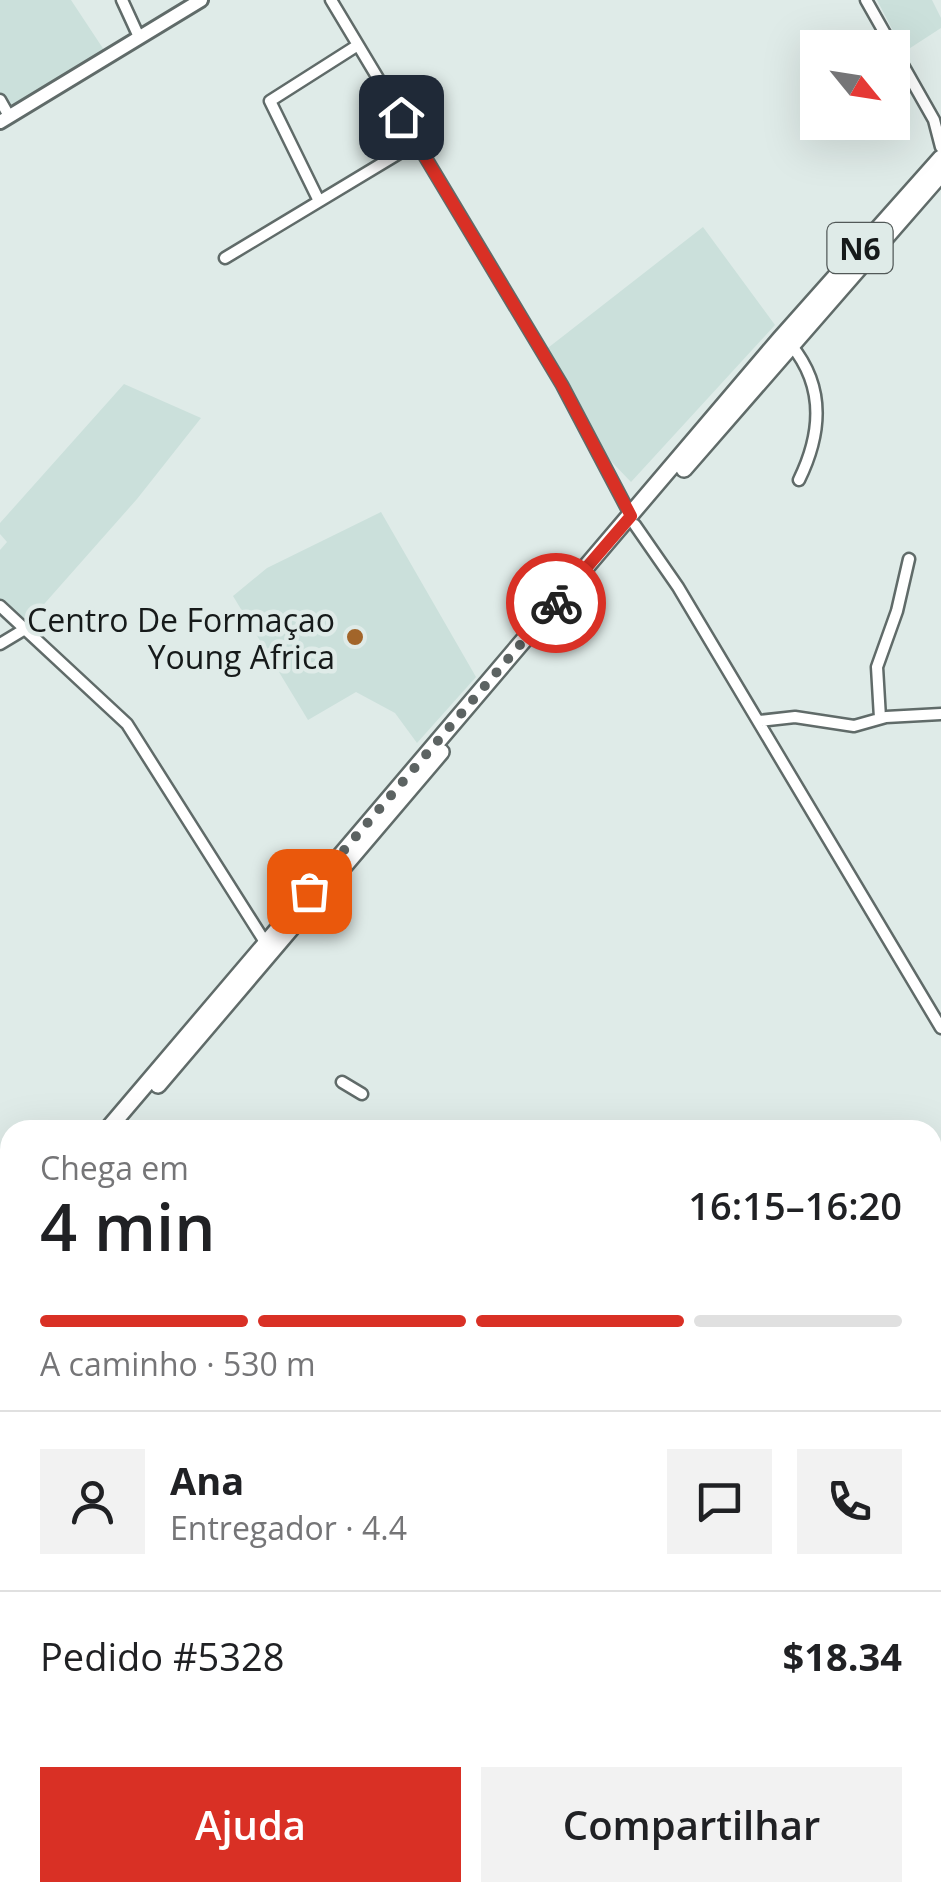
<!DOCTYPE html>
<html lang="pt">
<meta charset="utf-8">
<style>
body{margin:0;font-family:"Open Sans",sans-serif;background:#f2f2f2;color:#202124;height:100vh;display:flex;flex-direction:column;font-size:38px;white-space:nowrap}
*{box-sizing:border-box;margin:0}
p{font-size:32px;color:#757577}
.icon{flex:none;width:55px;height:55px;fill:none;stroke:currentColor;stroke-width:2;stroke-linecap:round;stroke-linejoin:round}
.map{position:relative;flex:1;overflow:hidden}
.panel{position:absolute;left:0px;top:1120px;width:942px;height:782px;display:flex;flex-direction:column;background:#fff;border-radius:30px 30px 0 0;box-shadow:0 10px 40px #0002}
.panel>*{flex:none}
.needle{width:65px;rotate:120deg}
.controls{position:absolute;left:800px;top:30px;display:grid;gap:20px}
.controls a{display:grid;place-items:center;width:110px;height:110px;border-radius:0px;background:#fff;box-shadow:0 10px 40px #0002;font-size:50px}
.pin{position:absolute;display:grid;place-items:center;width:85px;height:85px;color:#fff;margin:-42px;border-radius:20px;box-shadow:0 5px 15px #0006}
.courier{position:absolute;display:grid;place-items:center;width:100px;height:100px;margin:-50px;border:8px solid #d93025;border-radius:50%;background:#fff;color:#222;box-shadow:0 2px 12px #0007}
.summary em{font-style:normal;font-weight:600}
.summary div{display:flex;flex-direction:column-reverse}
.summary{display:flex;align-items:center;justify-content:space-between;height:170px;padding:0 40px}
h1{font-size:65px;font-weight:600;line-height:75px}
.bar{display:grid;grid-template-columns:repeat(4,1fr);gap:15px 10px;align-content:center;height:120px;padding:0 40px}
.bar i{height:12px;border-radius:8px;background:#e0e0e0}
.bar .active{background:#d93025}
.bar p{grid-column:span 4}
.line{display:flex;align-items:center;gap:25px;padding:0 40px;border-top:2px solid #e0e0e0}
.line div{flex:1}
.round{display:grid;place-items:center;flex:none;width:105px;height:105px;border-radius:0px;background:#f2f2f2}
.action{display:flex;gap:20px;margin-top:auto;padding:20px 40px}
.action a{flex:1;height:115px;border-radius:0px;background:#d93025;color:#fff;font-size:40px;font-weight:600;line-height:115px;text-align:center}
.action a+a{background:#f2f2f2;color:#202124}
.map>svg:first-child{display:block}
.built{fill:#cbe0db}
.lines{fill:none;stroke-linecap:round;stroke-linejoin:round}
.minor-casing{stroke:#606b69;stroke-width:15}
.major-casing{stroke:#606b69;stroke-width:18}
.highway-casing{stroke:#606b69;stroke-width:20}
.minor{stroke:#fff;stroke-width:10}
.major{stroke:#fff;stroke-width:12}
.highway{stroke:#fff;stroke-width:15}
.rail{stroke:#555c5b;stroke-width:2.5;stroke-dasharray:20 10;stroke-linecap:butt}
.done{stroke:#5c6362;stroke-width:10;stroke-dasharray:0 18}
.route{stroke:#d93025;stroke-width:12}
.poi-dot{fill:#a2652a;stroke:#dfebe8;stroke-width:4}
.labels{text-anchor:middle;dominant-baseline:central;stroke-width:9;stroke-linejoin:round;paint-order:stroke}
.shield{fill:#dfebe8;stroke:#525958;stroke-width:2.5}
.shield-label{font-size:30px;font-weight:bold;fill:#161a1a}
.poi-label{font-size:32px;fill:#161a1a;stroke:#dfebe8;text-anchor:end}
</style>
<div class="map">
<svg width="941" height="1902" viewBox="0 0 941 1902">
<rect width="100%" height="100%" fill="#dfebe8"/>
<path class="built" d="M0,0H71L106,53L9,116L0,100Z
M877,0H932L941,18V28L904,52Z
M703,227L775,325L631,482L606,456L569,385L544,351Z
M124,384L201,418L137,499L30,620L24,622L0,601V550L7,542L0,534V523Z
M381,512L476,677L417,743L395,713L356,692L308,720L233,596L267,568Z"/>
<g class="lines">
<defs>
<path id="minor" d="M122,0L139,37
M331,0L562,385L631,516
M866,0L934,120L941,147
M0,100L9,116
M319,201L270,101L358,45
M225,258L416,143
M791,345C825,386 822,433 799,480
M635,525L678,587L941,1028
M0,606L127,724L265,942
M0,644L25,629
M880,718L877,667L897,611L909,559
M759,721L795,717L854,726L886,717L941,714
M342,1082L362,1094
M0,1500L10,1519
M268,1892L270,1902
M60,1902H89"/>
<path id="major" d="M0,122L201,0"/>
<path id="highway" d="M684,469L941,174
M158,1085L441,752
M107,1130L780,339L941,158
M0,1254L10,1242
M0,1269L10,1258"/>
</defs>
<use href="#minor" class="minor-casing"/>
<use href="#major" class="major-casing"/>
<use href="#highway" class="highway-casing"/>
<use href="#minor" class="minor"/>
<use href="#major" class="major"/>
<use href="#highway" class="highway"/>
<path class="rail" d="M932,1614L941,1612
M0,1842L10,1840"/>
</g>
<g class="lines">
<path class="done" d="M309,891L556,603"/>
<path class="route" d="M401,117L562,385L631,516L556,603"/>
</g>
<circle class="poi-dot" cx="355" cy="637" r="10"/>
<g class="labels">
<rect class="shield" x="827.5" y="223" width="65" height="50" rx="8"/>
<g class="shield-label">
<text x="860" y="248">N6</text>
</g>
<g class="poi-label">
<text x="335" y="619">Centro De Formaçao<tspan x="335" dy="37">Young Africa</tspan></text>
</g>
</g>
</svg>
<div class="controls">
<a><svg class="needle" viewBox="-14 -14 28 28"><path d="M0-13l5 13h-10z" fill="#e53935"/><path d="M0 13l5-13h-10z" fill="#757577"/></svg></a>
</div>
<div class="pin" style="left:309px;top:891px;background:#ea580c"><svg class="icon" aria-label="bag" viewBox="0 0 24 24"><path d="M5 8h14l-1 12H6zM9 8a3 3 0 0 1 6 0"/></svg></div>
<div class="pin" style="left:401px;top:117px;background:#1f2937"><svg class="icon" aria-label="home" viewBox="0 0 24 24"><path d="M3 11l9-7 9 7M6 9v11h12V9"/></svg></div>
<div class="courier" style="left:556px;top:603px"><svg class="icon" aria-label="bike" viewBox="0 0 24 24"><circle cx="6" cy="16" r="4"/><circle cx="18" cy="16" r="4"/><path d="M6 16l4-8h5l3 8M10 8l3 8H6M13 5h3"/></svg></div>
<section class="panel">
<div class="summary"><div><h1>4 min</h1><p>Chega em</p></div><em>16:15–16:20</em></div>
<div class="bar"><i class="active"></i><i class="active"></i><i class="active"></i><i></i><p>A caminho · 530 m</p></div>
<div class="line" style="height:180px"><a class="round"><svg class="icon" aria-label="person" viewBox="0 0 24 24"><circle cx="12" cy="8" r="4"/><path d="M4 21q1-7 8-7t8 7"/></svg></a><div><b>Ana</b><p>Entregador · 4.4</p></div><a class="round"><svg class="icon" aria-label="chat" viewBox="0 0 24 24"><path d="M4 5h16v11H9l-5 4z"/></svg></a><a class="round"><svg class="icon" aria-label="phone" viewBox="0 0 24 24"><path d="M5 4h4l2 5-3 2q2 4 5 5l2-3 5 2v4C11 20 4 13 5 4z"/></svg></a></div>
<div class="line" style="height:130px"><div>Pedido #5328</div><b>$18.34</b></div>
<div class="action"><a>Ajuda</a><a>Compartilhar</a></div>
</section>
</div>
